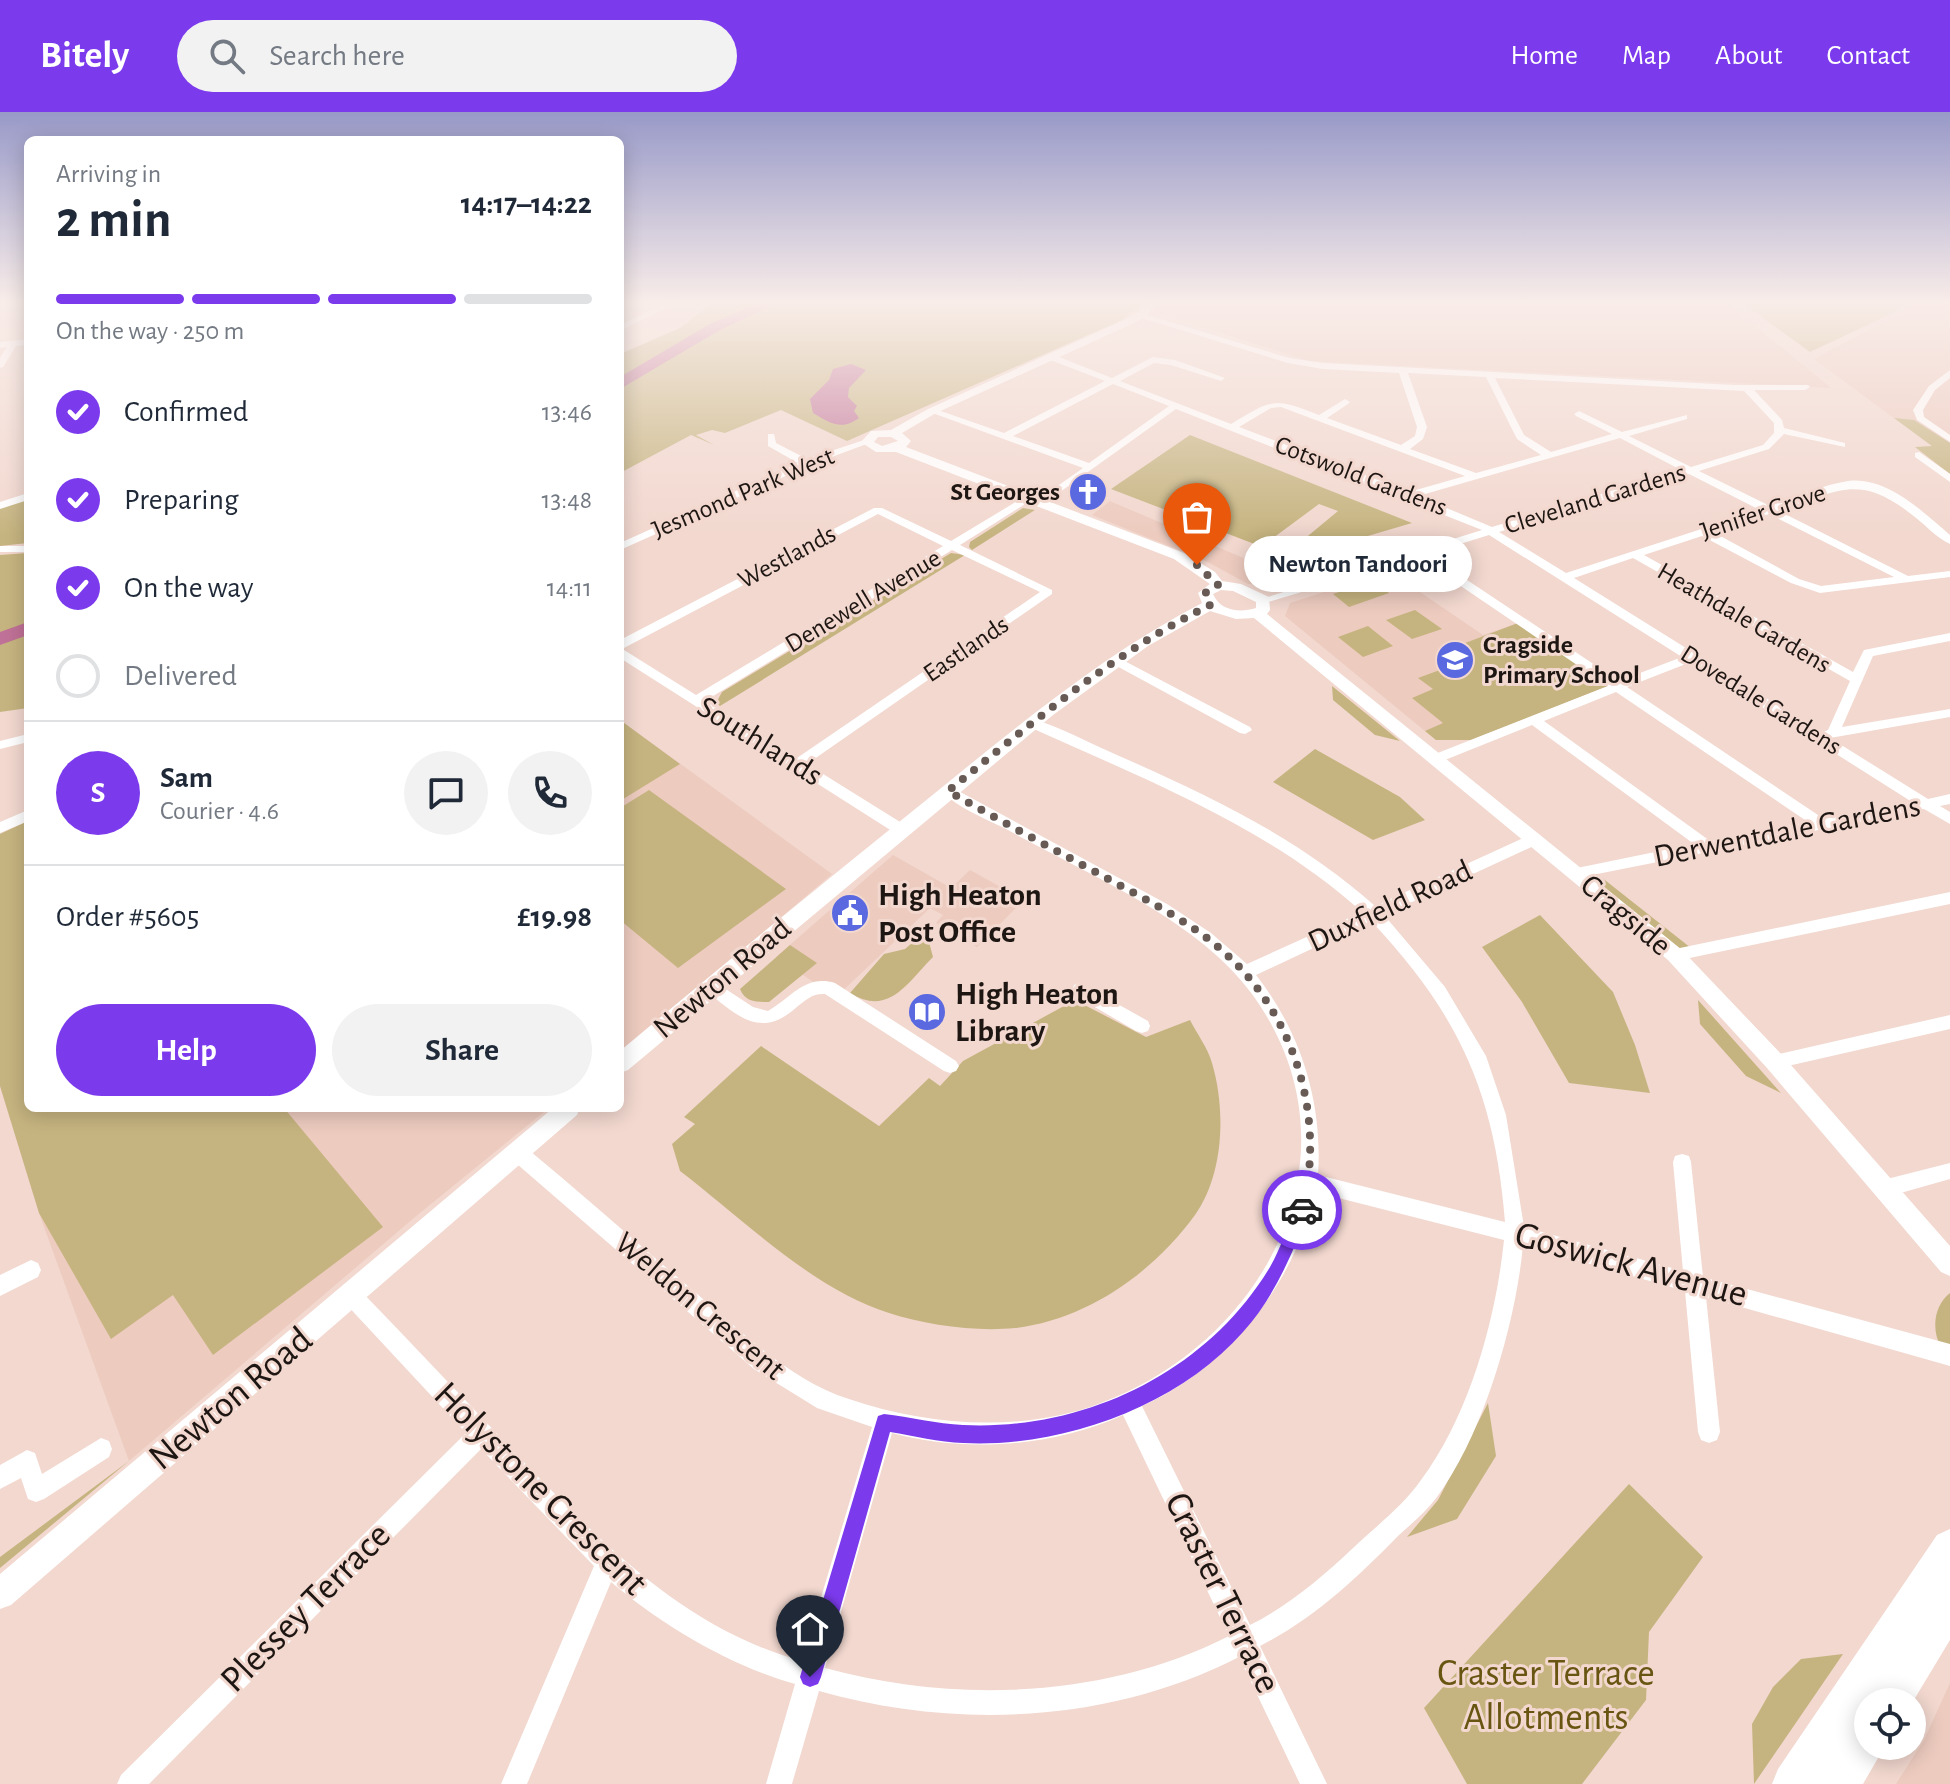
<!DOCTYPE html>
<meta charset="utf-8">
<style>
body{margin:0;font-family:"Alegreya Sans",sans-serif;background:#f2f2f3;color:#1f2937;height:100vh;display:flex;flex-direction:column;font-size:30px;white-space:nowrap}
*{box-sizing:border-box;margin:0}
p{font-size:26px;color:#747a83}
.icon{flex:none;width:44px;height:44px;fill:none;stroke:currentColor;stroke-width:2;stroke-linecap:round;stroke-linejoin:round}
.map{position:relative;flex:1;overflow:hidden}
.details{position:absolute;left:24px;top:24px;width:600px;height:976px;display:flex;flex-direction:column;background:#fff;border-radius:12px;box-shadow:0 4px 20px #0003}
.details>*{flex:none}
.tools{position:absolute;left:1854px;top:1576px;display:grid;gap:16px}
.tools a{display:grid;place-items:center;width:72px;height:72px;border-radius:50%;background:#fff;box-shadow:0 4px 20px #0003;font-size:40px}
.pin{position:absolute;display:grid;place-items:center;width:68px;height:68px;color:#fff;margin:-82px -34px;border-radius:50% 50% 50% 0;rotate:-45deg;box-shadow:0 0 8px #0007}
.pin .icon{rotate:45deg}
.courier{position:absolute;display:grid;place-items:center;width:80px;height:80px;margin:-40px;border:6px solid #7c3aed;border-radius:50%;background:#fff;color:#222;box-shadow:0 2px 10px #0007}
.bubble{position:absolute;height:56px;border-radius:28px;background:#fff;box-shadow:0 4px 20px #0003;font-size:26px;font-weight:600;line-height:56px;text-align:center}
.overview em{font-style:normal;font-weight:600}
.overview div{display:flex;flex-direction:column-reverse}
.overview{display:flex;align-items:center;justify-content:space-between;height:136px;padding:0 32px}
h1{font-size:52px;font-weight:600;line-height:60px}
.bar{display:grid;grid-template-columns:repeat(4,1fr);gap:12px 8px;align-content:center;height:96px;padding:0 32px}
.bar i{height:10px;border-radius:6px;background:#e0e1e3}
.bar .selected{background:#7c3aed}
.bar p{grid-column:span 4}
.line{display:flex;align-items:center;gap:20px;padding:0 32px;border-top:2px solid #e0e1e3}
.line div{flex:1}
.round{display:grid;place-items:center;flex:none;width:84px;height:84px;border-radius:42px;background:#f2f2f3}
ol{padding:0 32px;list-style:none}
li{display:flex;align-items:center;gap:24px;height:88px}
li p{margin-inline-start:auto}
li .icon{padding:8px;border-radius:50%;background:#7c3aed;color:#fff;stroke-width:4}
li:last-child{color:#747a83}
li i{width:44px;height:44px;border:4px solid #e0e1e3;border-radius:50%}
.button{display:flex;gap:16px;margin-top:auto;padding:16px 32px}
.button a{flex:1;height:92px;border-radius:48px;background:#7c3aed;color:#fff;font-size:32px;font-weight:600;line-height:92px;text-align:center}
.button a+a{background:#f2f2f3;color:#1f2937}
header{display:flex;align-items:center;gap:48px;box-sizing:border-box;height:112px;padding:0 40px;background:#7c3aed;color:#fff}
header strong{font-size:38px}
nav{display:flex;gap:44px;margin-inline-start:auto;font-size:28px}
.search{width:560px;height:72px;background:#f2f2f3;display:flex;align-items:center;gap:20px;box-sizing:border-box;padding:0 28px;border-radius:44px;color:#747a83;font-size:30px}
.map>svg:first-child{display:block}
.built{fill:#edcbbf}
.green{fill:#c6b480}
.water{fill:#c07197}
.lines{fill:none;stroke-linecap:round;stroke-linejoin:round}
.river{fill:#c07197;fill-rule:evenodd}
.minor{fill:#fff;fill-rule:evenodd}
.tertiary{fill:#fff;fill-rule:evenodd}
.primary{fill:#fff;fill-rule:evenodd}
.route{fill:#7c3aed}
.done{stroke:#685a54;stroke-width:8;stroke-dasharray:0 14.4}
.labels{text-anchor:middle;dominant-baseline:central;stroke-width:6;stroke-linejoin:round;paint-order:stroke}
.far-street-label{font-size:26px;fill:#1e1612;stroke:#f2d8cf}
.far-poi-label{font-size:26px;font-weight:bold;fill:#1e1612;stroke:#f2d8cf;text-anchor:end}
.street-label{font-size:32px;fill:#1e1612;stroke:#f2d8cf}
.poi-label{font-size:32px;font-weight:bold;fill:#1e1612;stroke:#f2d8cf;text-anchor:start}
.near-street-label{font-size:38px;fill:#1e1612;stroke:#f2d8cf}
.near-park-label{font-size:38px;fill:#685512;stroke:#f2d8cf}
</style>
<header>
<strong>Bitely</strong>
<div class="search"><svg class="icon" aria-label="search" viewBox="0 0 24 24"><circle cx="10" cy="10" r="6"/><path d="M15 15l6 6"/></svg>Search here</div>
<nav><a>Home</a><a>Map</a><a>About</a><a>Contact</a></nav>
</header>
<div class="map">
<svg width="1950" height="1672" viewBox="0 0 1950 1672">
<rect width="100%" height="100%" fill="#f2d8cf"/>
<path class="built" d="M1163,189H1725L1831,276L1310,249L1157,201L1155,196Z
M1924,189H1950V342L1933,335L1814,247Z
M1110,389L1248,448L1266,451L1293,446L1315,464L1287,473L1248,472L1206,449L1092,403Z
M1389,459L1483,523L1518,511L1436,628L1285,504L1290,491Z
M620,608L832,762L620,942Z
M28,709V996H549L415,1105L129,1349L39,1101L0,974V722Z
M893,743L951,776L970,758L1024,788L977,835L936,811L943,803L930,796L836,885L776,845Z
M1950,1571V1672H1896L1924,1628Z"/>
<path class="green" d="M715,189H1146L1122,208L847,329L781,298L725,321L712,318L696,323L714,333L691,323L620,361V242L680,216Z
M1740,189H1910L1895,200L1810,240Z
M1894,306L1914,308L1950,331V362L1915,335L1932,334Z
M1190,323L1412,411L1293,446L1291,438L1338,399L1319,392L1265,432L1257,433L1111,377Z
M28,387V431L0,434V396Z
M1023,396L1035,398L972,438L969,435L970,430Z
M28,441V596L0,600V443Z
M951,441L965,443L720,594L716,591L722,580Z
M1372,469L1389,481L1349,495L1333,482Z
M1415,498L1442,517L1412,527L1386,508Z
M1518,511L1611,573L1471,628H1436L1425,619L1443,611L1412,586L1433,577L1418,566L1459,551L1444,539Z
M1368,514L1393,534L1363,545L1338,525Z
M1332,574L1400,629L1375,623L1333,588Z
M620,608L680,652L620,689Z
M1315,637L1400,685L1425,708L1373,728L1273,670Z
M649,678L786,777L678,856L620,808V696Z
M28,709V996H284L383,1115L213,1243L173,1183L111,1227L39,1101L0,974V722Z
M1596,761L1691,836H1679L1596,769Z
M1540,803L1613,880L1635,933L1650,981L1569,971L1522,890L1482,835Z
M919,825L929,830L933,845C907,871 889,905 850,881L884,842L905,837Z
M790,833L817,851L769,890C756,890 745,890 740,877Z
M1075,888L1146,925L1190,908C1197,922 1208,936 1212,951C1226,998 1224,1062 1195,1103C1153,1161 1086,1208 1015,1216C976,1220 925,1213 889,1201C812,1177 743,1107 680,1059L672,1032L695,1012L684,1005L761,934L879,1014L929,966L940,974L963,949Z
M1698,888L1781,981L1746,964L1700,912Z
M1950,1181V1237L1941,1235C1931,1218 1934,1193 1950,1181Z
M1488,1291L1496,1344L1457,1407L1407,1425L1438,1388Z
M129,1349L0,1456V1445Z
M1629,1372L1703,1445L1649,1520L1646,1588L1582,1672H1467L1424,1596Z
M1843,1542L1754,1672L1752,1612L1773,1575L1801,1547Z"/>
<path class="water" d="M851,252L866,258L849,276L848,285L857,294L854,299L859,306C841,319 830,311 813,301L810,287L829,268L833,257Z"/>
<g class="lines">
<path class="river" d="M763,189H782L720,218L620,277V265L710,212Z
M28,510V523L0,533V520Z"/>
<path class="minor" d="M670,189H680L620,219V213Z
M1141,201L1289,246L1323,251L1734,273H1808L1810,275L1805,278H1754L1782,308L1784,316L1845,331V335L1784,322L1769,337L1699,359L1770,394C1795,386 1822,373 1848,369C1887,364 1923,400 1950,423V432C1936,426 1924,411 1911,402C1858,360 1836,380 1779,399L1908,464L1950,459V465L1820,481L1791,471L1702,424L1644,443L1853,560L1864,538L1950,521V529L1873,544L1842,615L1950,597V605L1830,626L1928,687L1950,682V692L1940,694L1950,700V712L1924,697L1577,766L1572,765L1569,761L1577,756L1694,732L1532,613L1440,650H1430L1428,647L1430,644L1608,574L1418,445L1268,490L1258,488L1482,418L1176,297L1039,395L1034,392L1035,390L1083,356L927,299L935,297L1004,321L1105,269L1048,247V243H1054L1112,266L1153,245L1175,248L1225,266L1221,269L1171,253L1154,251L1120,269L1231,312C1273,287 1273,285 1319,303L1345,287L1350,290L1348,292L1327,306L1401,333L1415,324L1417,315L1399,261L1323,257L1288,251L1138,205ZM1408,261L1486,265L1517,327L1541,343L1476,361L1410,337L1423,327L1427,315ZM1495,266L1744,279L1774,311V321L1763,333L1691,355L1629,324L1687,307V303L1622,320L1579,299L1574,302L1576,304L1612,322L1551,340L1524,323ZM1113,272L1169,294L1089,351L1013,324ZM1281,295L1465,364L1409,380L1239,315L1271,296ZM1620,326L1681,358L1492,415L1418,384ZM1689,362L1760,398L1566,461L1499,420ZM1769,402L1894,465L1821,474L1799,467L1713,420ZM1489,423L1682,545L1619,569L1428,442ZM1633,446L1850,569L1828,618L1822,621L1574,466ZM1691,550L1912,690L1824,707L1627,575ZM1616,580L1808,710L1710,729L1544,609Z
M28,227V233L16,234L3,255L0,256V246L7,235L0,236V230Z
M1950,258V266L1935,278L1923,298L1924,305L1950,323V330L1917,308L1913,298L1929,274Z
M768,322H774L776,331L807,347L864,328L872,330L810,353L620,438V431L798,351L768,334Z
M1919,340L1950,362V370L1915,345V341Z
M28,381V388L0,397V390Z
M1024,385L1033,387L960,433L1052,478V482L807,652L905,713L907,717L905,721H895L620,546V537L624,538L696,583L943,434L878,402L624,536L620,537V528L874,396H882L951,429ZM952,438L1040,480L797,646L705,589Z
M0,434H28V440H0Z
M1117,545L1250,615L1252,618L1245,622L1240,621L1113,552V546Z
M1032,607C1061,615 1089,631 1117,643C1210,684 1299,726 1375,794L1530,723H1540L1542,727L1540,731L1384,803L1445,875L1486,944L1506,1003L1524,1115L1683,1159L1673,1050L1675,1044L1682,1042L1689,1044L1691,1050L1703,1165L1950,1232V1254L1706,1185L1720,1320L1717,1328L1709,1331L1701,1328L1698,1320L1685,1179L1523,1133C1516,1211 1483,1323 1437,1385C1426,1400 1411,1412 1398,1424C1356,1467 1313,1507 1260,1534L1327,1672H1300L1239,1545C1110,1611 956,1618 819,1579L792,1672H766L795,1572C730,1554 662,1513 611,1470L527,1672H501L594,1454L481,1337L149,1672H117L121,1663L466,1321L345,1191L342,1184L345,1177L352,1174L359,1177C413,1233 466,1289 519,1345C601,1430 684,1517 802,1549L872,1315L817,1296L754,1257L510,1046L508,1040L510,1034L517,1032L524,1034C582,1082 638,1132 696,1181C742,1220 790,1268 849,1287C928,1314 1022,1321 1101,1291C1268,1228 1366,1039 1252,882C1199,808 1087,762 1008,718C986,707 958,696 941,679L943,676H953L1167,792L1211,821L1247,852L1362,800C1265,713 1144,667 1027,614V608ZM1371,809C1459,902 1495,982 1505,1110L1318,1063C1323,991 1301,920 1256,863ZM1315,1080L1504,1128C1496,1207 1469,1304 1421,1368C1403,1394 1375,1415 1352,1437C1321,1466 1288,1494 1250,1513L1142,1294C1228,1255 1295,1172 1315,1080ZM1123,1303L1229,1524C1107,1586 956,1592 825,1556L892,1321C966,1341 1053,1335 1123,1303Z
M28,622V630L0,637V629Z
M28,698V709L0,721V710Z
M1950,780V792L1675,849L1669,847L1667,843L1669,839L1675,837Z
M712,868L753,895L768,899C791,886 805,862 835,871L956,949L959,954L956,959L950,961L944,959L825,882C813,881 807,887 798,894C761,928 739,905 706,879L704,874L706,869Z
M1080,871L1148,909L1150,914L1148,919L1142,921L1136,919L1074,883L1072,878L1074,873Z
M1950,903V917L1775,957L1769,955L1766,950L1769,945L1775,943Z
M1950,1051V1067L1883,1086L1876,1083L1874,1077L1876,1071L1883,1068Z
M31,1148L38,1151L41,1158L38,1165L0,1184V1163Z
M101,1326L109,1329L112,1337L109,1345L44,1387L36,1390L28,1387L21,1366L0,1377V1353L27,1338L35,1341L42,1362Z"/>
<path class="tertiary" d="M1148,189H1158L1145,205L1132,212L936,301L902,321L911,329L906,335L1184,441L1215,460L1222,469L1241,472L1269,485L1270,498L1267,502L1682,838L1783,944L1950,1134V1164L1941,1160L1767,956L1668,848L1254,506L1236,507L1210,499L1148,534L1053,603L628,958L620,961V939C724,852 829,766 935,681C1020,612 1104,542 1202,491L1198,481L1210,472L1174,447L896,340H876L861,330L871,319L891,318L928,297L1124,208L1137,201ZM878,325H891L898,329L882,334L874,330ZM1221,478L1233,479L1256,490V496C1240,501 1220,499 1213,482Z
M553,996H580L577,1003L11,1493L0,1497V1462Z"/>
<path class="primary" d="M1950,1417V1528L1912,1591L1868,1590L1860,1607L1868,1604V1634H1885L1863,1672H1772L1778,1657L1937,1423Z"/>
</g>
<linearGradient id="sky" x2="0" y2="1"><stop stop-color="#9899c8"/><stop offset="0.45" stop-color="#f9ede9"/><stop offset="1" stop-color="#f9ede9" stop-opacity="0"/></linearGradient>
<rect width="1950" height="423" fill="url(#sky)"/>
<path class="route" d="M1302,1091L1310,1098C1292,1141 1275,1185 1243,1220C1177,1295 1061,1336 963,1331C939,1330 914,1324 890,1320L821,1565L818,1572L810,1575L803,1572L800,1565L878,1304L884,1302C910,1305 937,1312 963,1313C1085,1319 1207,1260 1270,1155C1281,1136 1288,1113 1297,1093Z"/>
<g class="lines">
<path class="done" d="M1197,453L1218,473L1205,481L1210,493C1114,540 1030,613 948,679C999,708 1051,736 1103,764C1146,788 1190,809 1226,842C1296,905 1326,1008 1302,1098"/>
</g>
<defs>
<symbol id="church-disc" viewBox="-11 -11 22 22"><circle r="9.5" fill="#5a69e0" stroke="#f2d8cf"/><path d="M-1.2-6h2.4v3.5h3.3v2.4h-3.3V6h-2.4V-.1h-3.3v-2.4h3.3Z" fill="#fff"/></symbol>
<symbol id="school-disc" viewBox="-11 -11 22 22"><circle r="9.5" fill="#5a69e0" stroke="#f2d8cf"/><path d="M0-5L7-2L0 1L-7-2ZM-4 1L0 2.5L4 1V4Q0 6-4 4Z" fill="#fff"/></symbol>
<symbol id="civic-disc" viewBox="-11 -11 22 22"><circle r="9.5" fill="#5a69e0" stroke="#f2d8cf"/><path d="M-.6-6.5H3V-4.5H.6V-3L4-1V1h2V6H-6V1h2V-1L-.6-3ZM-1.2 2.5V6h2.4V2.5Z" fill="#fff"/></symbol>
<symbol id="library-disc" viewBox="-11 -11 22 22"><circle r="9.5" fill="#5a69e0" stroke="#f2d8cf"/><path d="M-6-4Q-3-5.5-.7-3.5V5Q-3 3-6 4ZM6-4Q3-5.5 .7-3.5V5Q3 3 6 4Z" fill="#fff"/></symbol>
</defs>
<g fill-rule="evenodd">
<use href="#church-disc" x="1066" y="358" width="44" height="44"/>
<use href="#school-disc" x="1433" y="526" width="44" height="44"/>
<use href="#civic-disc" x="828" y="779" width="44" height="44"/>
<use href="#library-disc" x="905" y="878" width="44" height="44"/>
</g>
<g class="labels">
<g class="far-street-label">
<text transform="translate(1361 364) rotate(21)">Cotswold Gardens</text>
<text transform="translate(743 381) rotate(-23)">Jesmond Park West</text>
<text transform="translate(1595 387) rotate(-17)">Cleveland Gardens</text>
<text transform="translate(1763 400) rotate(-18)">Jenifer Grove</text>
<text transform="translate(787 445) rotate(-28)">Westlands</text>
<text transform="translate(863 489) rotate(-31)">Denewell Avenue</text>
<text transform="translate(1744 506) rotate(30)">Heathdale Gardens</text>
<text transform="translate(966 537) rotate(-34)">Eastlands</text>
<text transform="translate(1761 588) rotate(32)">Dovedale Gardens</text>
</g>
<g class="far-poi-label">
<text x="1060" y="380">St Georges</text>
<text x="1483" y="533" text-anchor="start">Cragside<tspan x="1483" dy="30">Primary School</tspan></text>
</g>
<g class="street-label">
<text transform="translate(760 629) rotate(32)">Southlands</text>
<text transform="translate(1787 719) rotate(-11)">Derwentdale Gardens</text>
<text transform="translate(1390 794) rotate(-25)">Duxfield Road</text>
<text transform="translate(1626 803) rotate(40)">Cragside</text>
<text transform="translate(722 866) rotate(-40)">Newton Road</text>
<text transform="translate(700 1194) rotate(40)">Weldon Crescent</text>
</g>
<g class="poi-label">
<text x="878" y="783">High Heaton<tspan x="878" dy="37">Post Office</tspan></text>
<text x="955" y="882">High Heaton<tspan x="955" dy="37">Library</tspan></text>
</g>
<g class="near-street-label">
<text transform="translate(1631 1153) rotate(15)">Goswick Avenue</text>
<text transform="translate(231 1287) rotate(-40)">Newton Road</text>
<text transform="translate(540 1377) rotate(45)">Holystone Crescent</text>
<text transform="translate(1222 1481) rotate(64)">Craster Terrace</text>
<text transform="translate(306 1496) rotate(-45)">Plessey Terrace</text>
</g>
<g class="near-park-label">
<text x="1546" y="1562">Craster Terrace<tspan x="1546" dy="44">Allotments</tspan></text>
</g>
</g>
</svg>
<div class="tools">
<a><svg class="icon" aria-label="locate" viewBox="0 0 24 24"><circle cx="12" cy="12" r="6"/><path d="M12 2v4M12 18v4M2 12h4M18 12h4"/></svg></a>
</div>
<div class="pin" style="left:1197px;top:453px;background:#ea580c"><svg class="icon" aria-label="bag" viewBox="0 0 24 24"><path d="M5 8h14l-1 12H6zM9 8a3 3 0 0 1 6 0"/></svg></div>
<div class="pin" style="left:810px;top:1565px;background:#1f2937"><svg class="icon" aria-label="home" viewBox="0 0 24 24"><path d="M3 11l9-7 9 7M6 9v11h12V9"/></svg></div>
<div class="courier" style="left:1302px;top:1098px"><svg class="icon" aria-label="car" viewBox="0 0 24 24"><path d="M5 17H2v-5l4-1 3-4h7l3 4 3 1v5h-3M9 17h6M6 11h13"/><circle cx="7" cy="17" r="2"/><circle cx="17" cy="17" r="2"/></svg></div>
<div class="bubble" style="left:1244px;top:424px;width:228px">Newton Tandoori</div>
<section class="details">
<div class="overview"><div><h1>2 min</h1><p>Arriving in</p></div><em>14:17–14:22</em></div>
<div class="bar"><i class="selected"></i><i class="selected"></i><i class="selected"></i><i></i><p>On the way · 250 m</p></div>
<ol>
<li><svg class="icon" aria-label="check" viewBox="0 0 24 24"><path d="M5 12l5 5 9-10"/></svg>Confirmed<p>13:46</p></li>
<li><svg class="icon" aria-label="check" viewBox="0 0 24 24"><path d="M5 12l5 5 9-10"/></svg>Preparing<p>13:48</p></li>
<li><svg class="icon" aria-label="check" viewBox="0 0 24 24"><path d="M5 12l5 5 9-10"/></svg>On the way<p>14:11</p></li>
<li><i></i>Delivered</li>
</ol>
<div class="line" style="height:144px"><b class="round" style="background:#7c3aed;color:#fff">S</b><div><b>Sam</b><p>Courier · 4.6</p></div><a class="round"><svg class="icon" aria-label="chat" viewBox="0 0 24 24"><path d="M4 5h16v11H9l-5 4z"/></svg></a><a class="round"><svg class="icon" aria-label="phone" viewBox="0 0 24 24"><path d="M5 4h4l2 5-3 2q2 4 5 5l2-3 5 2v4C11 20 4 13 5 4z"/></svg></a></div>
<div class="line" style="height:104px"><div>Order #5605</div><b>£19.98</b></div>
<div class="button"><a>Help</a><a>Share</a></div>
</section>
</div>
